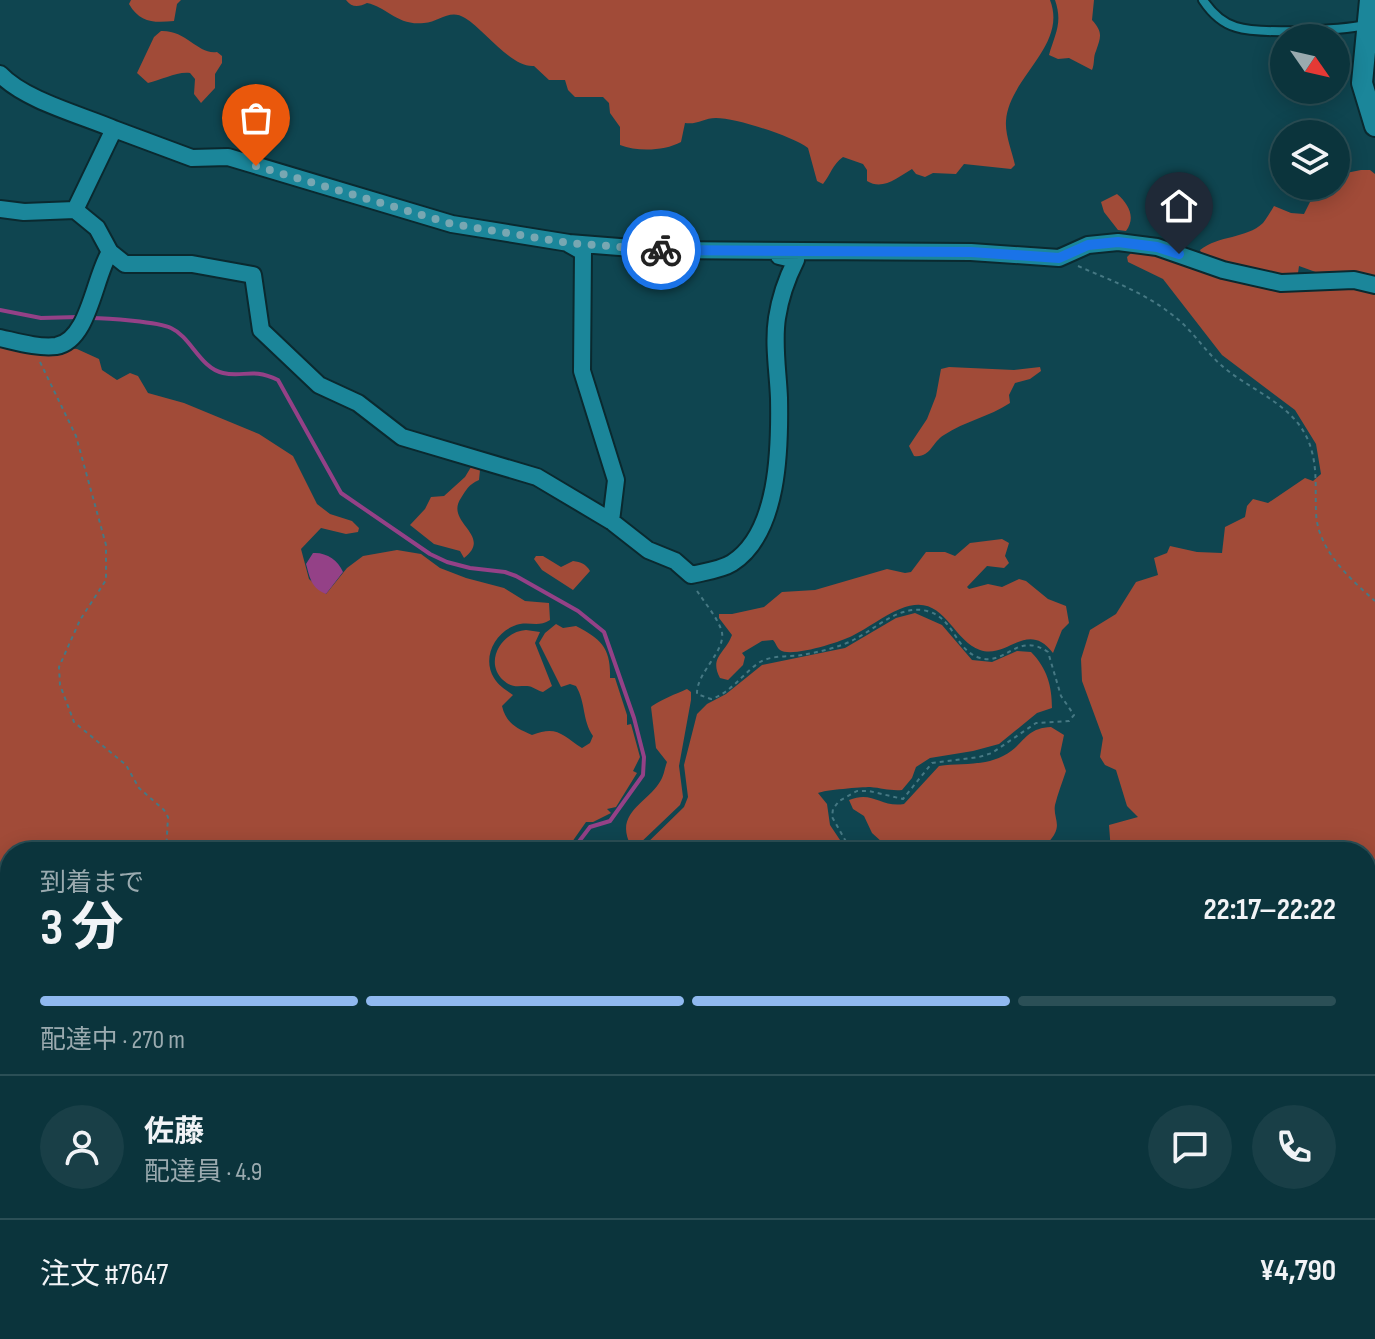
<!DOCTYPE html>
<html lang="ja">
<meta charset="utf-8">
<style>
body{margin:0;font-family:"Sofia Sans Condensed","Noto Sans JP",sans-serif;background:#193f47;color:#f1f3f6;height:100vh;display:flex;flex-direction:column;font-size:30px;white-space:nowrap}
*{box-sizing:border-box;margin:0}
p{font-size:26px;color:#9aaaaf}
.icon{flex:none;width:44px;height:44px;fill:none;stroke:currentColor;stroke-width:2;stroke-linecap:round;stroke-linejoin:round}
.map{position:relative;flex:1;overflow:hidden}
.panel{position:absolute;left:0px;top:842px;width:1376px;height:498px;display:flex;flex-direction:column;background:#0b343c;border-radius:32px 32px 0 0;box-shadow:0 4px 20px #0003,0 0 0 2px #2b4f56}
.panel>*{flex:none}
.needle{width:52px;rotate:124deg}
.buttons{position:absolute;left:1270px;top:24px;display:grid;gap:16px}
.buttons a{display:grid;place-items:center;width:80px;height:80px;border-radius:50%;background:#0b343c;box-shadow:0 4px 20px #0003,0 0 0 2px #2b4f56;font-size:40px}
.pin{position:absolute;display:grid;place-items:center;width:68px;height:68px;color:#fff;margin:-82px -34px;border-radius:50% 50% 50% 0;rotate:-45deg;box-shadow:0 0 8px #0007}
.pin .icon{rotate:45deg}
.courier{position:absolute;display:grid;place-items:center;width:80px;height:80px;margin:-40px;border:6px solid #1a73e8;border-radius:50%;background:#fff;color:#222;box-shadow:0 2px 10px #0007}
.summary em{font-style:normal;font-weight:700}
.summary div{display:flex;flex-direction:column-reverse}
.summary{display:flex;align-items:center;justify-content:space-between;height:136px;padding:0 40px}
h1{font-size:52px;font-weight:700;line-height:60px}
.bar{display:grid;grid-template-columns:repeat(4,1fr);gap:12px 8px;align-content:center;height:96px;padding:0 40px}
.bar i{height:10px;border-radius:6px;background:#2b4f56}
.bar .current{background:#90b9f0}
.bar p{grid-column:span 4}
.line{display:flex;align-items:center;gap:20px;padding:0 40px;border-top:2px solid #2b4f56}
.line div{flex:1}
.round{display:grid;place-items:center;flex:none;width:84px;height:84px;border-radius:42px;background:#193f47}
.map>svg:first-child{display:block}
.green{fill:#a14b38}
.water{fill:#944187}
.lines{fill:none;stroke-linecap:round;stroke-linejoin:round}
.stream{stroke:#944187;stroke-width:4}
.service-casing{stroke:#0a292f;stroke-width:12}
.minor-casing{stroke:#0a292f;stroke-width:20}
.secondary-casing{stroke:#0a292f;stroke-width:24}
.path{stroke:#467883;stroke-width:2;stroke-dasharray:4 4;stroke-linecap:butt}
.service{stroke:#1b869a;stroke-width:8}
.minor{stroke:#1b869a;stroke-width:16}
.secondary{stroke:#1b869a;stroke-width:20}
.done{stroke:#78a7b2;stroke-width:8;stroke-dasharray:0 14.4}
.route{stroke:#1a73e8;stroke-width:10}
</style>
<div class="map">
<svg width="1375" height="1339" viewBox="0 0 1375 1339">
<rect width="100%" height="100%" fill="#0f4550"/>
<path class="green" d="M131,0H181L177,4L174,21C154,23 140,23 129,4Z
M346,0H1050C1068,46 1009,77 1006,121C1005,135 1012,151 1015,165L1011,169L964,164L956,174L933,173L925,177L916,174L912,169C898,177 883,191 867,181V170L863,164L843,157C832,165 831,174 823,184L817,181L808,148C792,136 736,118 716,118C704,118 697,125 685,123L681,142C664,151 638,152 620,145V127L610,113L609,103L603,97H575L568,90L565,80H549L534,66C511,68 484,29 465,18C450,8 439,22 424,23C397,26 387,7 367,3C359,7 352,8 346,0Z
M1055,0H1094L1092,20C1103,32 1101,37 1096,51C1093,57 1095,63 1092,70L1069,58L1058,59L1049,55C1055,34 1063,23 1055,0Z
M161,31C187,30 198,55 217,52L222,56V63L215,74V88L201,103L194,94L195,79L190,73C178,71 161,80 148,83L137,73L154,37Z
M1361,170H1370L1375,174V281L1324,275L1299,266L1298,273L1288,278L1203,258L1200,250C1219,235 1246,239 1263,223C1267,218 1271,211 1274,206L1291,213L1304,214L1318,186H1336V175Z
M1117,194C1129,204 1136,218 1126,231L1118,230L1104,212L1101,202Z
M1133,251H1145L1286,290H1310L1341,285L1375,291V1339H0V341L77,349L99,359L102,370L117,380L130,373L138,376L148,393L184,403L259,434L293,456L317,504L330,514L352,521L359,528L358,532L346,534L321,528L301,549L309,579L326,594L347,568L363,556L397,550L421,554L440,568L466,578L504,588L525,601L549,603L550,620C539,627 531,622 520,624C496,629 481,657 494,678C499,686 506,690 513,695L502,706C506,723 516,728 532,735C557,725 562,735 582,748L590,743L593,736C582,720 586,703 576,686L570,684L561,687L539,643L545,633L556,624L563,628L576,626C601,639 611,648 610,678H615L627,715V725L631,724L640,757L633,771L637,773L616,807L607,809L611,813L593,822H586L565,852H10V1330H1366V852H1111L1109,825L1138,817L1127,806L1116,770L1105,765L1100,757L1103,738L1082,681L1081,659L1090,630L1116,614L1136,582L1158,575L1154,558L1167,553L1170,546L1197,552L1222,553L1225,527L1245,517L1247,506L1253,499L1268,503L1305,478L1313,481L1321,474L1316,444L1295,410L1222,355L1163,279L1128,262L1127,257Z
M949,367L1014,370L1040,367L1041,371L1030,379L1015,383L1009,395L1010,403C989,417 965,421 944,435C932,442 931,458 914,456L909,446L927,419L936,396L941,369Z
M475,466L480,470L479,480C468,485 467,489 461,498C444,523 494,535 464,558L460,551L434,544L410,525L425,509L431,497L444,496L465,477L471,467Z
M1002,539L1009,543L1005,556L1009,563L1004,568L987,566L967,587L969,589L988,584L1002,587L1019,579L1026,581L1048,599L1066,606L1069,623L1062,630L1053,653C1027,619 1007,660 980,650C950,639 944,590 900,609C883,616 868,628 852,636C840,642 791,658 780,650C777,648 776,643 773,640L762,641L742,653L745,657L743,665L728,680L720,678C709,657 725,654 732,635L719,618V614H732L764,607L782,592L815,590L887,569L905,573L911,572L926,552H945L955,556L970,543Z
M536,556H543L561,567L573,561C581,562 586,564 590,571L573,590L542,570L534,559Z
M915,613L942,625L972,660L992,662L1017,651L1031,652C1047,668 1052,686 1052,708L1037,713L999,744L973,751L930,758L916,767L912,778L902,790C890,791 882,788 870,787C862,787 824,790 818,793L827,804L830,825L848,852H638L684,807L688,797L684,765L697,714L707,704L726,694L762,665L845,648L896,618Z
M526,630L540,632L535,643L552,686L543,692C538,691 531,685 526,686C517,686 512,688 503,680C483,661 503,631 526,630Z
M687,689L691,692V700L679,766L683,797L680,805L637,846H631C613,812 649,803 661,780C664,775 665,767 667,762L656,748L651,707C658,701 678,693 687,689Z
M1051,727L1064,735L1060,754L1066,771C1062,783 1058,793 1055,805C1053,817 1061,823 1054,835C1037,865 977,847 948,849C930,850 912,852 893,852L872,833L864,816L853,809L849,800C873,790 881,808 904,804L939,766C960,763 984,766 1003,756C1024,746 1024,728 1051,727Z"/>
<path class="water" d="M313,553C326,552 338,560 343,572L326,594C311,588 310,578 306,564Z"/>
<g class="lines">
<path class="stream" d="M0,310L41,318L78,317
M91,318C107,318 159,322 171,328C191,337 200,368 223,373C244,378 251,367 278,380L341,493L430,554L447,562L470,568L505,572L516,576L578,611L604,632L634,718L644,757L643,775L610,821L590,827L571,852"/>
<defs>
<path id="service" d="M1203,0C1211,12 1222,23 1236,27C1261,35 1340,30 1367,25"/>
<path id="minor" d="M0,74C24,100 81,115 114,129
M0,209L24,212L75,210L114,129L192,158L228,157L452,224L569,243L657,250L971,252L1059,258L1088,245L1118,242L1157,247L1223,270L1281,283L1354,280L1375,285
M75,210L97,228L110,252L125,264H192L253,275L261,330L319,385L358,403L402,437L537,477L611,521L648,550L675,561L691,575C703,572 721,570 732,563C779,533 780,448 779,398C778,372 773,344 777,318C780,298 787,278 796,260L779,256
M569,244L583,252L582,371L616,480L611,521
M0,338C18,342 38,348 56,346C89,341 94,277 110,252"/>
<path id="secondary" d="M1370,0L1362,83L1375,126"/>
</defs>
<use href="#service" class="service-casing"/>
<use href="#minor" class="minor-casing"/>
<use href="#secondary" class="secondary-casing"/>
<path class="path" d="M1078,266C1112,281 1146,293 1175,317C1193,331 1205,351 1221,365C1249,390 1292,403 1308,440C1318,464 1315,486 1316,512C1317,549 1349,578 1375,601
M40,362L76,436L106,545V580L80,620L59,667L60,685L74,722L126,765L139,788L164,810L168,817L166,852
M697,591C705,603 716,616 721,629C729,649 696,672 697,694L711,699C731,693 743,673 760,662C772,655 789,657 802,655C819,652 841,647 855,639C877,628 900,604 927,611C955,618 954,650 980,658C1006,666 1017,631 1048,652L1061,696L1074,715L1069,721L1036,723L992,753L979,757L932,763L903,799L869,791H857L839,801L833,809L832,817L852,852
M610,1330L612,1339
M84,1339V1330"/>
<use href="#service" class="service"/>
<use href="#minor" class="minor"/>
<use href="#secondary" class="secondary"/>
</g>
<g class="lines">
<path class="done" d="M256,166L452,224L569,243L661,250"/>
<path class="route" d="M661,250L971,252L1059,258L1088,245L1118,242L1157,247L1179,254"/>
</g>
</svg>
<div class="buttons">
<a><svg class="needle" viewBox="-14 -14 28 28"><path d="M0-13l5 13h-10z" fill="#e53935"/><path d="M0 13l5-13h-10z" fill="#9aaaaf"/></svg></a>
<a><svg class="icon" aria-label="layers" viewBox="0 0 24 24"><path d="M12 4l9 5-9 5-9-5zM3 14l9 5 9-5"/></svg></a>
</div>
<div class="pin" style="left:256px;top:166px;background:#ea580c"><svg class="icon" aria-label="bag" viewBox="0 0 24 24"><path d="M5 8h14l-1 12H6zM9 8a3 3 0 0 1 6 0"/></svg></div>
<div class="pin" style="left:1179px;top:254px;background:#1f2937"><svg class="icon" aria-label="home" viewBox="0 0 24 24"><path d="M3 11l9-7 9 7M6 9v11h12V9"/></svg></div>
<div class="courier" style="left:661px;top:250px"><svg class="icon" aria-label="bike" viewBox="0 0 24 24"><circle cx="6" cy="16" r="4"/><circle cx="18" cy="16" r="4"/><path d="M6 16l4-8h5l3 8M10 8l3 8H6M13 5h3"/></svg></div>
<section class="panel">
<div class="summary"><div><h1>3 分</h1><p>到着まで</p></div><em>22:17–22:22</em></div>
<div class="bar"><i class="current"></i><i class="current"></i><i class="current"></i><i></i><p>配達中 · 270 m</p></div>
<div class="line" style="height:144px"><a class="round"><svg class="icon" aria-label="person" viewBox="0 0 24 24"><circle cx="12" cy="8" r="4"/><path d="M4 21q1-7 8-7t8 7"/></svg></a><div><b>佐藤</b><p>配達員 · 4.9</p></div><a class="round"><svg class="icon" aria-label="chat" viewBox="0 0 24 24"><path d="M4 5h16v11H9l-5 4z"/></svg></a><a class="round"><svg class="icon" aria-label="phone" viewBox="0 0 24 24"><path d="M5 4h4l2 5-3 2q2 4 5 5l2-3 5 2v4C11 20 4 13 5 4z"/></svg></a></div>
<div class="line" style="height:104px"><div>注文 #7647</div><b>¥4,790</b></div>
</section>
</div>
